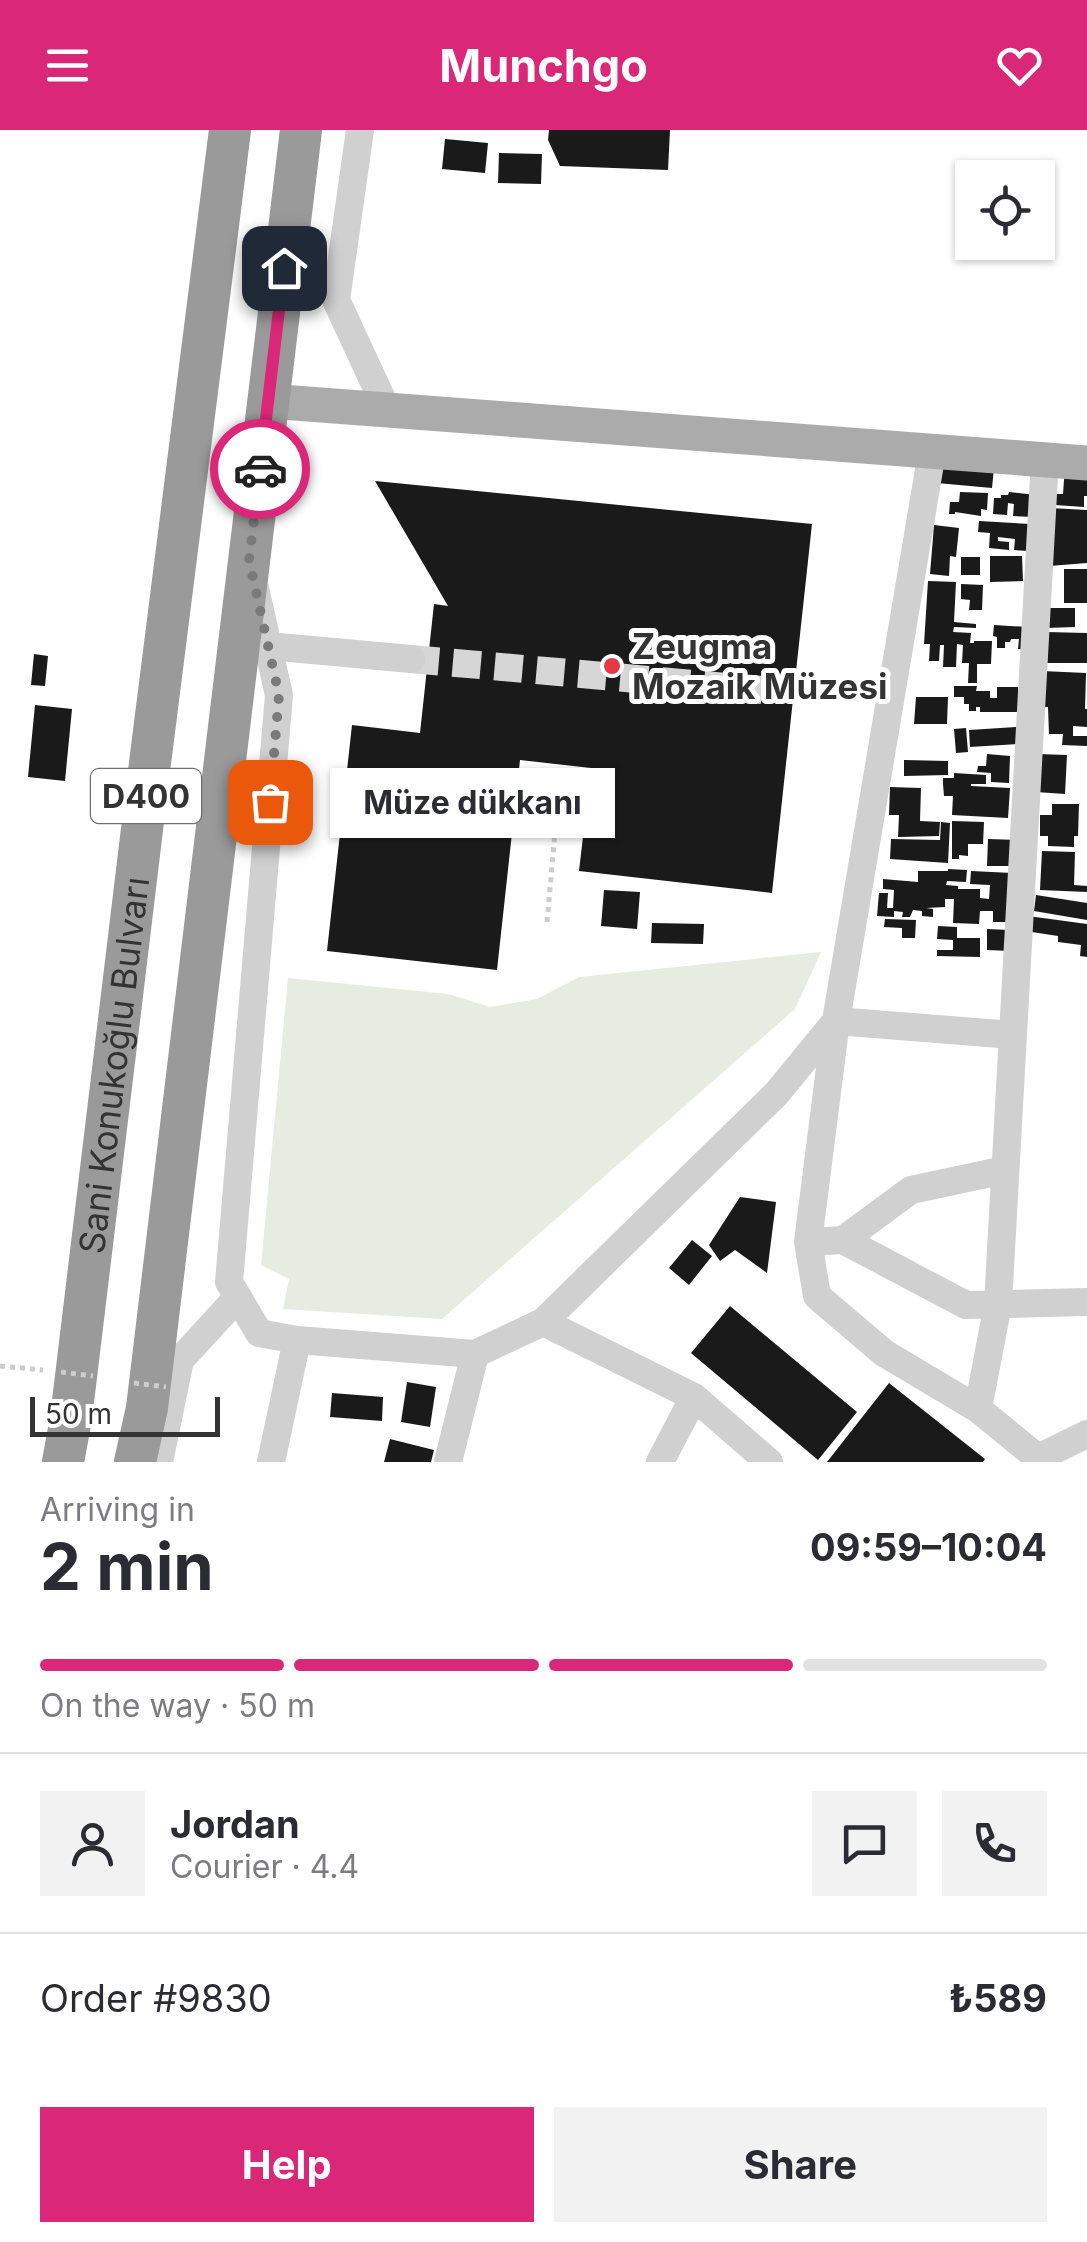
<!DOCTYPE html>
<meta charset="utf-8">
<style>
body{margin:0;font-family:Inter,sans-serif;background:#f2f2f3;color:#2b2b33;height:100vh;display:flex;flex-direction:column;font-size:38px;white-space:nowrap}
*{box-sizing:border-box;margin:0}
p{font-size:32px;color:#7c7c81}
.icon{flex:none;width:55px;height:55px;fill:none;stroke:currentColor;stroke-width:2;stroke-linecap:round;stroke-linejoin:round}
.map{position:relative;height:1332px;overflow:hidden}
.details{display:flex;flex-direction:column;background:#fff;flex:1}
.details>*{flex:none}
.fabs{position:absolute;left:955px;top:30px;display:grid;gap:20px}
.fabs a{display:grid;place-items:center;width:100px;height:100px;border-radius:0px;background:#fff;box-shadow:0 2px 8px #0004;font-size:50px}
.scale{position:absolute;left:30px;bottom:25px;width:190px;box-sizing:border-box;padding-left:10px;border:5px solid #333;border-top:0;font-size:28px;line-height:35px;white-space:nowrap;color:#333;-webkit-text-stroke:8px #fff;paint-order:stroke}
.pin{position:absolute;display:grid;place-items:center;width:85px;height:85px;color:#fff;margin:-42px;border-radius:20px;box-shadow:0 5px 15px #0006}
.courier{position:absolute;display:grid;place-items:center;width:100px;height:100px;margin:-50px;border:8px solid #db2777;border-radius:50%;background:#fff;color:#222;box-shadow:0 2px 12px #0007}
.bubble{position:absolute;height:70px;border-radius:0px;background:#fff;box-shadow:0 2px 8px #0004;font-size:32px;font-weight:700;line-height:70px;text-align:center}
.overview em{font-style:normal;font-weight:700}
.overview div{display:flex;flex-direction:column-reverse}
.overview{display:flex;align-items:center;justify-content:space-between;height:170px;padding:0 40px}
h1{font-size:65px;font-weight:700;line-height:75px}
.bar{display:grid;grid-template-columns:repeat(4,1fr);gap:15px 10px;align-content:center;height:120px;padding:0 40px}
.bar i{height:12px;border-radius:8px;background:#e1e1e2}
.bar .selected{background:#db2777}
.bar p{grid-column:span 4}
.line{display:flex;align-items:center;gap:25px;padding:0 40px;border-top:2px solid #e1e1e2}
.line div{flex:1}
.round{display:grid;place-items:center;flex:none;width:105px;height:105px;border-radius:0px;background:#f2f2f3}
.primary-button{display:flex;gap:20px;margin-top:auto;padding:20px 40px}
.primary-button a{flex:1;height:115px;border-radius:0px;background:#db2777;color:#fff;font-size:40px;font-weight:700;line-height:115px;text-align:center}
.primary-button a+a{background:#f2f2f3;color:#2b2b33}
header{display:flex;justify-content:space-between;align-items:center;height:130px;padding:0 40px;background:#db2777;color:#fff;font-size:45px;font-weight:700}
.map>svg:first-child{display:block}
.green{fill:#e6ecdf}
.building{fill:#1a1a1a}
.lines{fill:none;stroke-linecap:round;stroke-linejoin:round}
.minor-tunnel{stroke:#d6d6d6;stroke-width:28;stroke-dasharray:28 14;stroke-linecap:butt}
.path{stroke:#cdcdcd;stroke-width:5;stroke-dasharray:5 5;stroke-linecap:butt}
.minor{stroke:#d0d0d0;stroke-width:28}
.major{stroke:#ababab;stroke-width:35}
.highway{stroke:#9a9a9a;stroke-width:42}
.path-bridge{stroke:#cdcdcd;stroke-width:5;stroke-dasharray:5 5;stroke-linecap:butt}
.done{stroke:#7a7a7a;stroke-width:10;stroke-dasharray:0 18}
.route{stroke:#db2777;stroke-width:12}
.poi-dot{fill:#e63946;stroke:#fff;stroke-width:4}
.labels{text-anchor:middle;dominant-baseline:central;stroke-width:10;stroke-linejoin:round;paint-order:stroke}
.shield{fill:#fff;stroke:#707070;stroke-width:2.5}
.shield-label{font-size:32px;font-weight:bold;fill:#333}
.poi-label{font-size:35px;font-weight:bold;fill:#333;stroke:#fff;text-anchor:start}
.street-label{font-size:35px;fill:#333;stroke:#fff}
</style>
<header><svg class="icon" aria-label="menu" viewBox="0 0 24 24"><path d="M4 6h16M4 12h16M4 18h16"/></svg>Munchgo<svg class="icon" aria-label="heart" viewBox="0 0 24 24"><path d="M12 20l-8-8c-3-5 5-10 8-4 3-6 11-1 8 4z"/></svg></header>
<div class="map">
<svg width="1087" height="1332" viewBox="0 0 1087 1332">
<rect width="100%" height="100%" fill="#fff"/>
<path class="green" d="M821,822L795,879L442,1189L283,1179L289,1149L261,1135L288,848L448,864L490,877L537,869L579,847Z"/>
<path class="building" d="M549,0H670L668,40L560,36L548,10Z
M445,9L488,13L485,43L442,39Z
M499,23L542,24L541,54L498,53Z
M939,332L994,338L992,358L937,353Z
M1065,336L1087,338V366H1084V377L1055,375L1056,364H1063Z
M375,351L812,394L772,763L579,741L591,638L520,630L497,840L327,821L352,595L420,603L434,474L448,476Z
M960,362L988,363L987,380L981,379V386L955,382V384H949L950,372H959Z
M1009,362L1036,365L1034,387L1013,386L1014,374L1008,373L1007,385L993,384L994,368H1001V365H1008Z
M1050,378L1087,380V433L1049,436Z
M979,391L1030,394L1028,421L1014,420L1015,409L998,407V411L1009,412V420L989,418L990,403L978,402Z
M934,395L959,398L956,427L950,426L949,446L930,444Z
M990,426H1022L1023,451L990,452Z
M961,427H980V445H961Z
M1064,439H1087V473H1064Z
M928,451L956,452L954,492L976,494V498L954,497L953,502L971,503L970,513H974V511H992L991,534H977V553H968L969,533H962L963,515L957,514L956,537H943L944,515H940L939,531H929L930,514H924Z
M961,454L983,455L982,480H969L970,470L961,469Z
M1047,478H1075V497L1046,498Z
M994,495L1028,497L1026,519H1018L1019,509H1011L1010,512H1005V518H997V507L993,506Z
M1046,502L1087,503V533H1046Z
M34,524L48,526L45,556L31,555Z
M1042,541L1086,543L1085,579H1087V597L1073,596V606H1087V616L1062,615L1063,604H1049L1048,577H1041Z
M954,556H977L976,561H990V568H997V557H1018V582H980V577H976V581H969V574H964V567H954Z
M916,567H948L947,594H914Z
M35,575L72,579L65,651L28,647Z
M1016,597L1018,614L970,617L969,600Z
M966,598L968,622L956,623L954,599Z
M987,624L1010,626L1009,653L991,652V643L977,642L978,636H986Z
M1038,624L1067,625L1065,664L1036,662Z
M904,630L948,631V645L904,646Z
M954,643L986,645V654H971V656L1010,658L1008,688L952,685L953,666H944L943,654V648H954Z
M890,657L921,658L920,691L940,692L939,706L898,707L899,685H889Z
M1052,674H1079L1078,706H1074V717L1048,716V706H1040V685H1052Z
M952,691L984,692L983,714H968V726L959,725V729H952Z
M941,692L950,693L948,733L890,729L891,709L940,710Z
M988,709L1018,710L1017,736H987Z
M1042,721L1075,722L1074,755L1087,756V762L1040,760Z
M948,739L967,740L966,752L947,751L946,755L958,756V759H980V768L989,769L990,755L970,754L971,741L1012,743L1009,792H993V781H980L979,794L953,793L954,769H945V777L926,778L933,779V787L922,786V781L913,780L910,787H902L903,782L894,781V787L877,786L879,763H888L887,778H893L894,760L883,759V749L918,752V741H948Z
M604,760L640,762L637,799L601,796Z
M1036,765L1087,773V790L1034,781Z
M1028,786L1087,794V827L1080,826L1081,815L1058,812V806L1025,801Z
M885,789L916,790L915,808H902V798L884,797Z
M652,793L704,794L703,814L651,813Z
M938,796L957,797V808H980V827L937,826V820H953V810L937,809Z
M987,799L1010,800V821L987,820Z
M740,1067L776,1072L767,1143L735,1120L720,1131L709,1115Z
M692,1110L712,1126L689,1155L669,1138Z
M730,1176L857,1282L818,1330L691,1223Z
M407,1252L436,1257L430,1297L401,1292Z
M889,1253L985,1329L983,1332H827Z
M332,1263L383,1267L382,1291L330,1287Z
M390,1309L434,1320L431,1332H384Z"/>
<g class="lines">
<path class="minor-tunnel" d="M411,529L762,560"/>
<path class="path" d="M547,792L560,646
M0,1236L43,1240"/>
<path class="minor" d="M360,0L336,170L387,280
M932,322L836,891L808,1112L817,1166L884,1223L978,1279L1038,1328
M255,458L279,565L229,1152L259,1203L297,1210L475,1224L543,1192L777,963L836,891L1013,905
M268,516L411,529
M843,1110L911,1060L1005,1040
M808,1112L843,1110L966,1175L1087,1172
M543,1192L694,1267L769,1332
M978,1279L998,1174L1045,328
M159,1332L180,1230L238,1167
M271,1332L297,1210
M448,1332L475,1224
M660,1332L694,1267
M1036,1332L1038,1328L1087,1304"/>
<path class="major" d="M268,271L1087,333"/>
<g class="highway">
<path id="s1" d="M63,1332L71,1288L150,633L230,0"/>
<path d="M135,1332L147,1278L301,0"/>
</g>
<path class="path-bridge" d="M61,1242L93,1246
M134,1253L166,1257"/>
</g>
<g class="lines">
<path class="done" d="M260,339L249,430L279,565L270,672"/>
<path class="route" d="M260,339L284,138"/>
</g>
<circle class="poi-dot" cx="612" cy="536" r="10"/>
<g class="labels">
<rect class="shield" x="91" y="639" width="110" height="54" rx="8"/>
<g class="shield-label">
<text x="146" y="666">D400</text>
</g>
<g class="poi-label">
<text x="632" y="516">Zeugma<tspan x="632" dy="40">Mozaik Müzesi</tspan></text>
</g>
<g class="street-label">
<text stroke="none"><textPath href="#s1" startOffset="400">Sani Konukoğlu Bulvarı</textPath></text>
</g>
</g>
</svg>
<div class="fabs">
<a><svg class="icon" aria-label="locate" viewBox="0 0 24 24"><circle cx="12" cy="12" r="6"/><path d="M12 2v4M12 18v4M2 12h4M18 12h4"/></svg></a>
</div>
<div class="scale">50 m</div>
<div class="pin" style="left:270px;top:672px;background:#ea580c"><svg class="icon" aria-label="bag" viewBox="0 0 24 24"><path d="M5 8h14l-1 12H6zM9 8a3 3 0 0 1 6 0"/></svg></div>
<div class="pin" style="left:284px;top:138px;background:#1f2937"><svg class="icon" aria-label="home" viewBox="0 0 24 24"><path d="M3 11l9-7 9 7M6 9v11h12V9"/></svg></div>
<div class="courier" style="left:260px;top:339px"><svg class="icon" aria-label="car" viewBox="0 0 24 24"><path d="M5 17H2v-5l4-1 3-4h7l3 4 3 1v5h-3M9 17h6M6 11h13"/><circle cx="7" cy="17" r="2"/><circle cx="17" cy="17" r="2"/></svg></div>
<div class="bubble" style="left:330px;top:638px;width:285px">Müze dükkanı</div>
</div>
<section class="details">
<div class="overview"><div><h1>2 min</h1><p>Arriving in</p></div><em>09:59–10:04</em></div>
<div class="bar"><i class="selected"></i><i class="selected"></i><i class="selected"></i><i></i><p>On the way · 50 m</p></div>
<div class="line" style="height:180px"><a class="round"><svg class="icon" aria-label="person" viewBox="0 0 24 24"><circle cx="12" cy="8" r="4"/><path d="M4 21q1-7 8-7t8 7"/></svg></a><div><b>Jordan</b><p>Courier · 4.4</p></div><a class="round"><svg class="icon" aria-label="chat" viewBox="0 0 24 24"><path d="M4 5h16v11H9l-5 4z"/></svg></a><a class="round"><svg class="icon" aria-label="phone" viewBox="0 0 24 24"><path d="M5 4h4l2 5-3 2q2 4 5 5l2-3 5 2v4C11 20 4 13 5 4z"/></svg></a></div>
<div class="line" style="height:130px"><div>Order #9830</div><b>₺589</b></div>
<div class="primary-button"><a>Help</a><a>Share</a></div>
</section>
